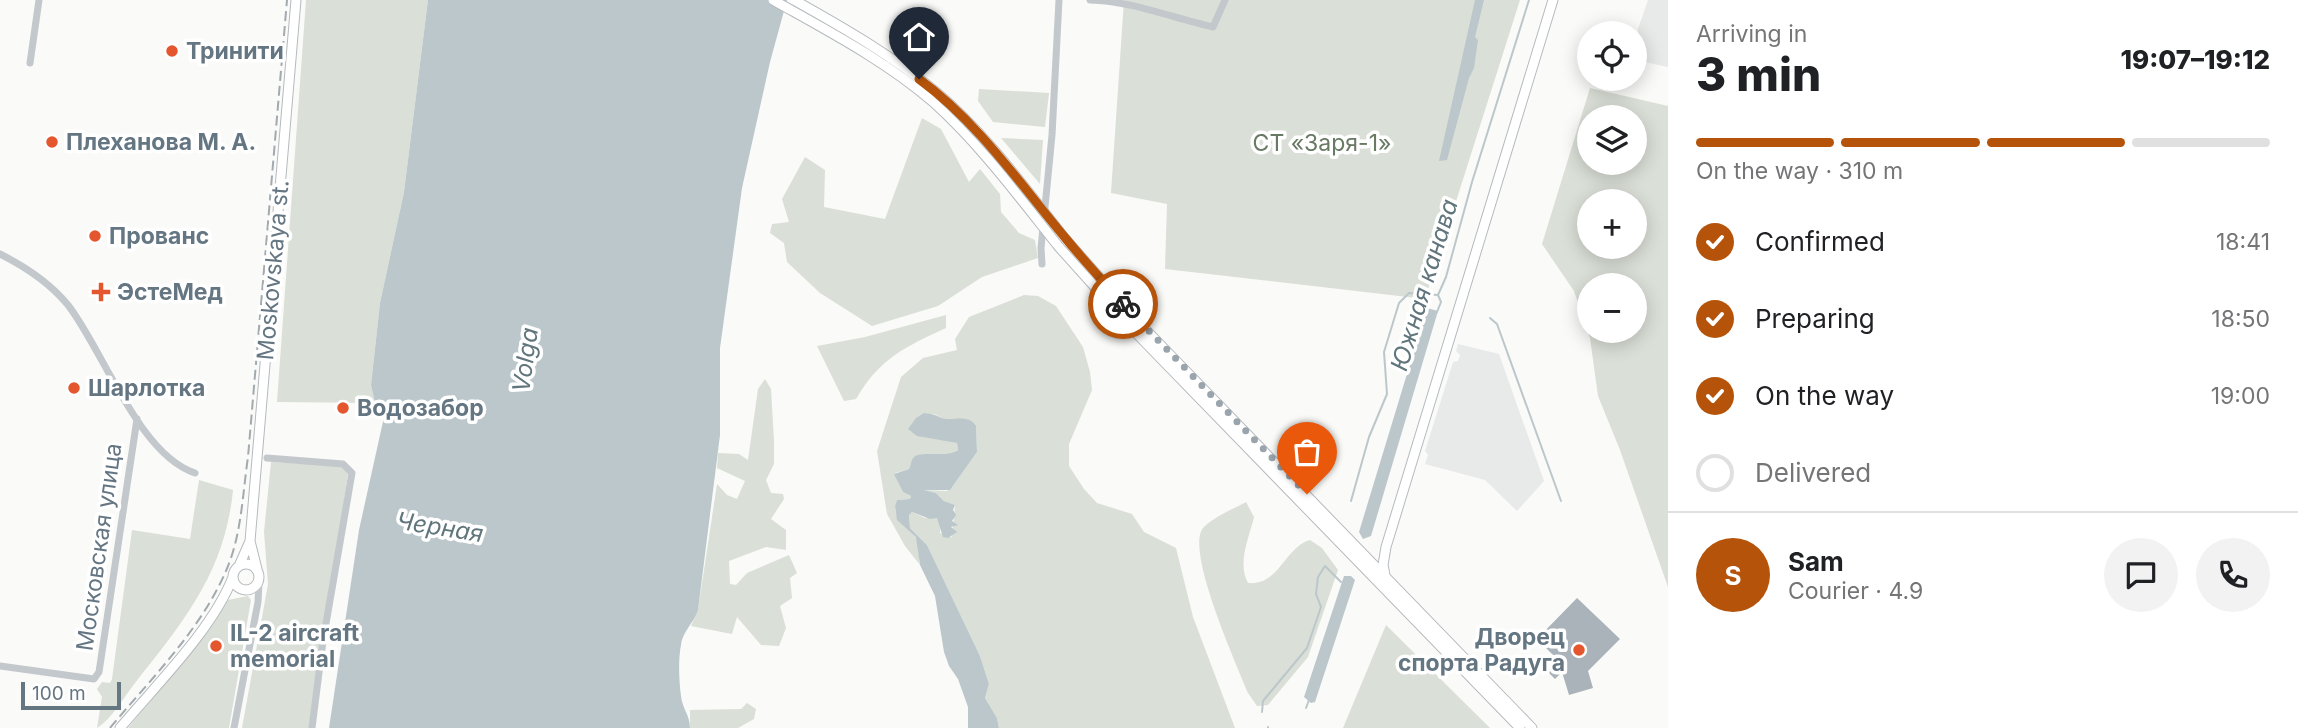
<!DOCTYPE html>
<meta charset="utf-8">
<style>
body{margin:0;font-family:Inter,sans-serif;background:#f2f2f2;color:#202124;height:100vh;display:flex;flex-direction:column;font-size:26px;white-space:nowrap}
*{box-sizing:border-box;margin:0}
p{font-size:23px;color:#757577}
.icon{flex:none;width:38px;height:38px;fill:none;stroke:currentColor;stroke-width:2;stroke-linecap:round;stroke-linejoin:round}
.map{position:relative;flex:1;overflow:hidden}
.panel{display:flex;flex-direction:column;background:#fff;width:630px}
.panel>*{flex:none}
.controls{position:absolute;left:1577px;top:21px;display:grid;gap:14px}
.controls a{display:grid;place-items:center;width:70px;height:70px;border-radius:50%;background:#fff;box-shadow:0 4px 18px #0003;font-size:35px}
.scale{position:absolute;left:21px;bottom:18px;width:100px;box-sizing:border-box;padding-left:7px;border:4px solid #657683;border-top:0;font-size:19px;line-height:24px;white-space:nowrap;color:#657683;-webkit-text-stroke:5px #fff;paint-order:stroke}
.pin{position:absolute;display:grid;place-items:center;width:60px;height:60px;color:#fff;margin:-72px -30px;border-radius:50% 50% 50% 0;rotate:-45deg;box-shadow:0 0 7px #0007}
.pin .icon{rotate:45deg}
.courier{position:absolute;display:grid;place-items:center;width:70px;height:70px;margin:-35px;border:5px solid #b45309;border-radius:50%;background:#fff;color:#222;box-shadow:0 2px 9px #0007}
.headline em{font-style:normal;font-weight:800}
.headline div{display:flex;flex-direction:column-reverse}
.headline{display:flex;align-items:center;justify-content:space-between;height:119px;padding:0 28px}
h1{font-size:46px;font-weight:800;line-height:52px}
.bar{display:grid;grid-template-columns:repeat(4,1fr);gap:10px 7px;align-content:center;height:84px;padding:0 28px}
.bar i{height:9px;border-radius:5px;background:#e0e0e0}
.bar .active{background:#b45309}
.bar p{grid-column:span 4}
.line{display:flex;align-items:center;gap:18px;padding:0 28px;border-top:2px solid #e0e0e0}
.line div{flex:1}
.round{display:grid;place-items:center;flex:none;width:74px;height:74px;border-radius:37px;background:#f2f2f2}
ol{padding:0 28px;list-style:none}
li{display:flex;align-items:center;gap:21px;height:77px}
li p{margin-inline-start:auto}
li .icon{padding:7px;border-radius:50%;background:#b45309;color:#fff;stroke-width:4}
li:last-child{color:#757577}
li i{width:38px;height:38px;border:4px solid #e0e0e0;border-radius:50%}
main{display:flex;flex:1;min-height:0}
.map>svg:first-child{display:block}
.built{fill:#e8e9e9}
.green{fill:#dadfd7;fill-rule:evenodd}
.water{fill:#bbc7cb}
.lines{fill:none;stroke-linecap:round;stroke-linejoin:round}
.stream{stroke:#bbc7cb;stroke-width:2}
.building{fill:#aab3b9}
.major-casing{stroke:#b5babe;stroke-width:11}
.minor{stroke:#c3c8cc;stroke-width:7}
.major{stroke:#fff;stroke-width:9}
.rail{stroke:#a2aab0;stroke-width:2;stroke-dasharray:10 5;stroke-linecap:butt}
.major-bridge-casing{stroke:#b5babe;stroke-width:11;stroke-linecap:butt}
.major-bridge{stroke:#fff;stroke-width:9}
.done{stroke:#99a4ac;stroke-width:7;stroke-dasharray:0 12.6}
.route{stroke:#b45309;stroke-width:9}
.poi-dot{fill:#e4572e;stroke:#fff;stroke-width:2.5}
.labels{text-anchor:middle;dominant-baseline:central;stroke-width:7;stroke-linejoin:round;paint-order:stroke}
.poi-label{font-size:23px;font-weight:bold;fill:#657683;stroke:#fff;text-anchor:start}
.park-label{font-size:23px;fill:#687a64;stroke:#fff}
.street-label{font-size:23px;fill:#657683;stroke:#fff}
.water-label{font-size:24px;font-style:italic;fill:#60757c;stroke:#fff}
</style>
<main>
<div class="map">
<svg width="1668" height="728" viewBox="0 0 1668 728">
<rect width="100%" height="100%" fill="#fafaf8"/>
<path class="built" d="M1648,0H1668V67L1635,60L1638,29Z
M1458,344L1499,354L1544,481L1517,511L1485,480L1425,464L1428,455L1425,451L1453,362L1458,361L1460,355L1456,351Z"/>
<path class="green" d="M306,0H428L404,192L380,303L371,385L375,403L277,402Z
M1124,0H1520L1425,299L1165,269L1167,204L1111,193Z
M1590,88L1668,106V587L1620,450L1598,396L1590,338L1574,291L1542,244ZM1589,117H1634V163H1589ZM1589,201H1634V247H1589ZM1589,285H1634V331H1589Z
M979,89L1049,93L1045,127L993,122L978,101Z
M922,118L941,129L969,182L980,169L1000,194L1001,212L1019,233L1035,240L1038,258L982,277L938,306L872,326L820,293L787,262L784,243L770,233L772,224L789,222L782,199L805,157L825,170L824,207L885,219Z
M1001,138L1043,140L1040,184Z
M1024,295L1038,296L1056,306L1083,347L1090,372L1092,390L1069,444V466L1084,489L1097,503L1132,514L1144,532L1176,548L1193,617L1235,728H999L997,718L985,698L989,684L980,656L927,545L910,528L909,515L912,512L925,518H937L941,525L940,533L952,537L955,505L944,501L936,493L924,490L947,491L952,487L977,452L976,424L944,419L934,414L909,429C921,440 941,438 957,443L958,450L952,455L914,457L909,469L895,473L903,492L911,496L910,499L897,500C890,520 907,524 916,537C920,544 918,557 920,565L905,546L887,514L877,451L901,377L923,358L957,350L955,339L969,317Z
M946,315V328C905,347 880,358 856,399L844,401L817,346L865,337Z
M765,379L771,389L774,441V464L766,480L771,493L783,494L784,499L771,519L786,530V550L766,547L729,561L730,584L736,585L747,573L789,555L797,573L790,578L792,598L780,606L786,628L779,646L761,645L737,617L732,634L691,626L698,610L717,484L727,495L737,499L745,481L717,468L718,453L739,454L748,460L758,389Z
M271,462L342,466L348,474L311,728H242L268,584L264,532Z
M199,480L233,490C225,572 184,621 135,683C124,697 111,720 97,728L102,697L97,689L102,682L110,683L112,679L132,530L190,539Z
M1246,502L1254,517C1249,538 1237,563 1248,583C1279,586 1285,547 1310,540L1322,548L1338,570L1308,657L1268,705L1257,706L1248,693C1238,667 1183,547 1204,527C1214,517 1233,509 1246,502Z
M248,596L251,600L229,728H128L228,600Z
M1386,625L1490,728H1343Z
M747,703L756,709L754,719L738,728H690V710L741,709Z"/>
<path class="water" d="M428,0H787L770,62L742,188L720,348V435L698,610C694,623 682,632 681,645C678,660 679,681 681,696C682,708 690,715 690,728H329L359,530L384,417L375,403L371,385L380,303L404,192Z
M1475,0H1484L1475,37L1478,40L1474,68L1469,78L1447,160L1439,161Z
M1427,308L1438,311L1371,536L1363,539L1359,532Z
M924,413C932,414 935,415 942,418C954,422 965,413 976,425L977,452L950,490H924L936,493L944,501L955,505L953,510L956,515L952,521L958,525L951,527L957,532L948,538L943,537L937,518L930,519L912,512L909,515L910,528L927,545L980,656L989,684L985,698L997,718L999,728H968V707L958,679L949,666L944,652L935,596L920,565L916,537L897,520L895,506L897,500L910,499L911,496L903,492L894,474L909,469C911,465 911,461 913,458C920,449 947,459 958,450L957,443L917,436L908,429L916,418Z
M1344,576H1351L1355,580L1315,702L1311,703L1304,697Z"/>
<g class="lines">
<path class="stream" d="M1437,312L1441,302L1438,295L1446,277L1472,182L1529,0
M1490,318L1497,324L1561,501
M1351,501L1369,437L1387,394L1384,352L1399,303L1409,293L1438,295
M1306,708L1309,700
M1262,712L1263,701L1307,648L1321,607L1316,594L1318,577L1325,566L1341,582
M1268,728V727"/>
</g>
<path class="building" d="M1577,598L1620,639L1588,671L1593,688L1569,695L1562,672L1555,679L1548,672L1559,661L1537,639Z"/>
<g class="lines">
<defs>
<path id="major" d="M1067,241L1145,329L1532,728
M1059,247L1138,335L1520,728
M250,541L257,569
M233 577a13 13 0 1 1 26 0a13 13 0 1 1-26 0Z
M239,566L250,541L296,0
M1385,575L1383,565L1386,547L1553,0
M120,728C157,684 212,630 233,577"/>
</defs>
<use href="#major" class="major-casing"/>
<path class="minor" d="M1090,0C1132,1 1172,18 1213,27L1225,0
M30,63L39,0
M0,254C26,267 50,283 68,305C103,350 139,455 195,473
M1042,264L1041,248L1052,135L1059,0
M267,458L343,464L352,473L323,641L312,728
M0,666L94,679L99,672L137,419
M234,728L258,602L259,582"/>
<use href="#major" class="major"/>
<path class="rail" d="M110,728C153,676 208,623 231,558C242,525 243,491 248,457L287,0"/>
<defs>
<path id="major-bridge" d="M773,0C828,31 884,60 932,101C980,144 1019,197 1059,247
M794,0C844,28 893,56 937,93C987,135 1026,190 1067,241"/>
</defs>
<use href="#major-bridge" class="major-bridge-casing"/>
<use href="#major-bridge" class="major-bridge"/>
</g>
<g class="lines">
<path class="done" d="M1123,304L1307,494"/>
<path class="route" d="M919,79C979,123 1020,184 1067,240C1085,262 1105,283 1123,304"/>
</g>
<g class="poi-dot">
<circle cx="172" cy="51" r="7"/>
<circle cx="52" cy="142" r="7"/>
<circle cx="95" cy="236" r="7"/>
<path d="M97.5 281.5h7v7h7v7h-7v7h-7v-7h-7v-7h7z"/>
<circle cx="74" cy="388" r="7"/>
<circle cx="343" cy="408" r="7"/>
<circle cx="216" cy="646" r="7"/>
<circle cx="1579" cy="650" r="7"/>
</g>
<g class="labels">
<g class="poi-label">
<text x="186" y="51">Тринити</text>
<text x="66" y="142">Плеханова М. А.</text>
<text x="109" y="236">Прованс</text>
<text x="117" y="292">ЭстеМед</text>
<text x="88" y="388">Шарлотка</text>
<text x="357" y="408">Водозабор</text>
<text x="230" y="633">IL-2 aircraft<tspan x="230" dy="26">memorial</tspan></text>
<text x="1565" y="637" text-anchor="end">Дворец<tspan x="1565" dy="26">спорта Радуга</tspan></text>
</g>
<g class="park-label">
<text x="1322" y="143">СТ «Заря-1»</text>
</g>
<g class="street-label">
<text transform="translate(273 270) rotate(-85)">Moskovskaya st.</text>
<text transform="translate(99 547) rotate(-82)">Московская улица</text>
</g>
<g class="water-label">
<text transform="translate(1424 285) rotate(-73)">Южная канава</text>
<text transform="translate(525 360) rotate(-82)">Volga</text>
<text transform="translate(440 527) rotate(9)">Черная</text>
</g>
</g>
</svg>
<div class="controls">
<a><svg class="icon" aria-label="locate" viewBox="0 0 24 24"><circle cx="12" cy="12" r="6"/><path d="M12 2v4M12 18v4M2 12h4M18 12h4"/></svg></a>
<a><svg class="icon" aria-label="layers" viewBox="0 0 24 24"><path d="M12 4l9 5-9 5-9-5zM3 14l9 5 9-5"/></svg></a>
<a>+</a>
<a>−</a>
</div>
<div class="scale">100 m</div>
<div class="pin" style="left:1307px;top:494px;background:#ea580c"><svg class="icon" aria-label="bag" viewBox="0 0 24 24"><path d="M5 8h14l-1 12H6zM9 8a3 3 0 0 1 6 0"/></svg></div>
<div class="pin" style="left:919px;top:79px;background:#1f2937"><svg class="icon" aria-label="home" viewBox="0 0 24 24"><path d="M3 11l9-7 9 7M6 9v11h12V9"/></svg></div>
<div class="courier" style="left:1123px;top:304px"><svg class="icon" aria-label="bike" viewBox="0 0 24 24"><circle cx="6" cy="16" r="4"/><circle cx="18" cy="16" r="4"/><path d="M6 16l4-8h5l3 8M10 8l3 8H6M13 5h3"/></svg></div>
</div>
<section class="panel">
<div class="headline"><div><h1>3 min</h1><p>Arriving in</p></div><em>19:07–19:12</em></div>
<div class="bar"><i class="active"></i><i class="active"></i><i class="active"></i><i></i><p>On the way · 310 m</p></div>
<ol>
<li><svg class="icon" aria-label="check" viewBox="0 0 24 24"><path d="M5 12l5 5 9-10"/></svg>Confirmed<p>18:41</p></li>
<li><svg class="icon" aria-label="check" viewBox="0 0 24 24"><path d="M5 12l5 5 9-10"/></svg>Preparing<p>18:50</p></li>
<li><svg class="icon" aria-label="check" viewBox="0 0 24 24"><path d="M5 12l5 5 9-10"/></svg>On the way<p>19:00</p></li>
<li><i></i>Delivered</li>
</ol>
<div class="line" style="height:126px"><b class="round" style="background:#b45309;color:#fff">S</b><div><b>Sam</b><p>Courier · 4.9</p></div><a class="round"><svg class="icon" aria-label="chat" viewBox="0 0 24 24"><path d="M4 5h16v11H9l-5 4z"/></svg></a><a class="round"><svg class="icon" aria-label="phone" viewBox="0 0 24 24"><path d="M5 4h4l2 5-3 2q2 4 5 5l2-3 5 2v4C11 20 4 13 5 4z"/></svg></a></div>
</section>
</main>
